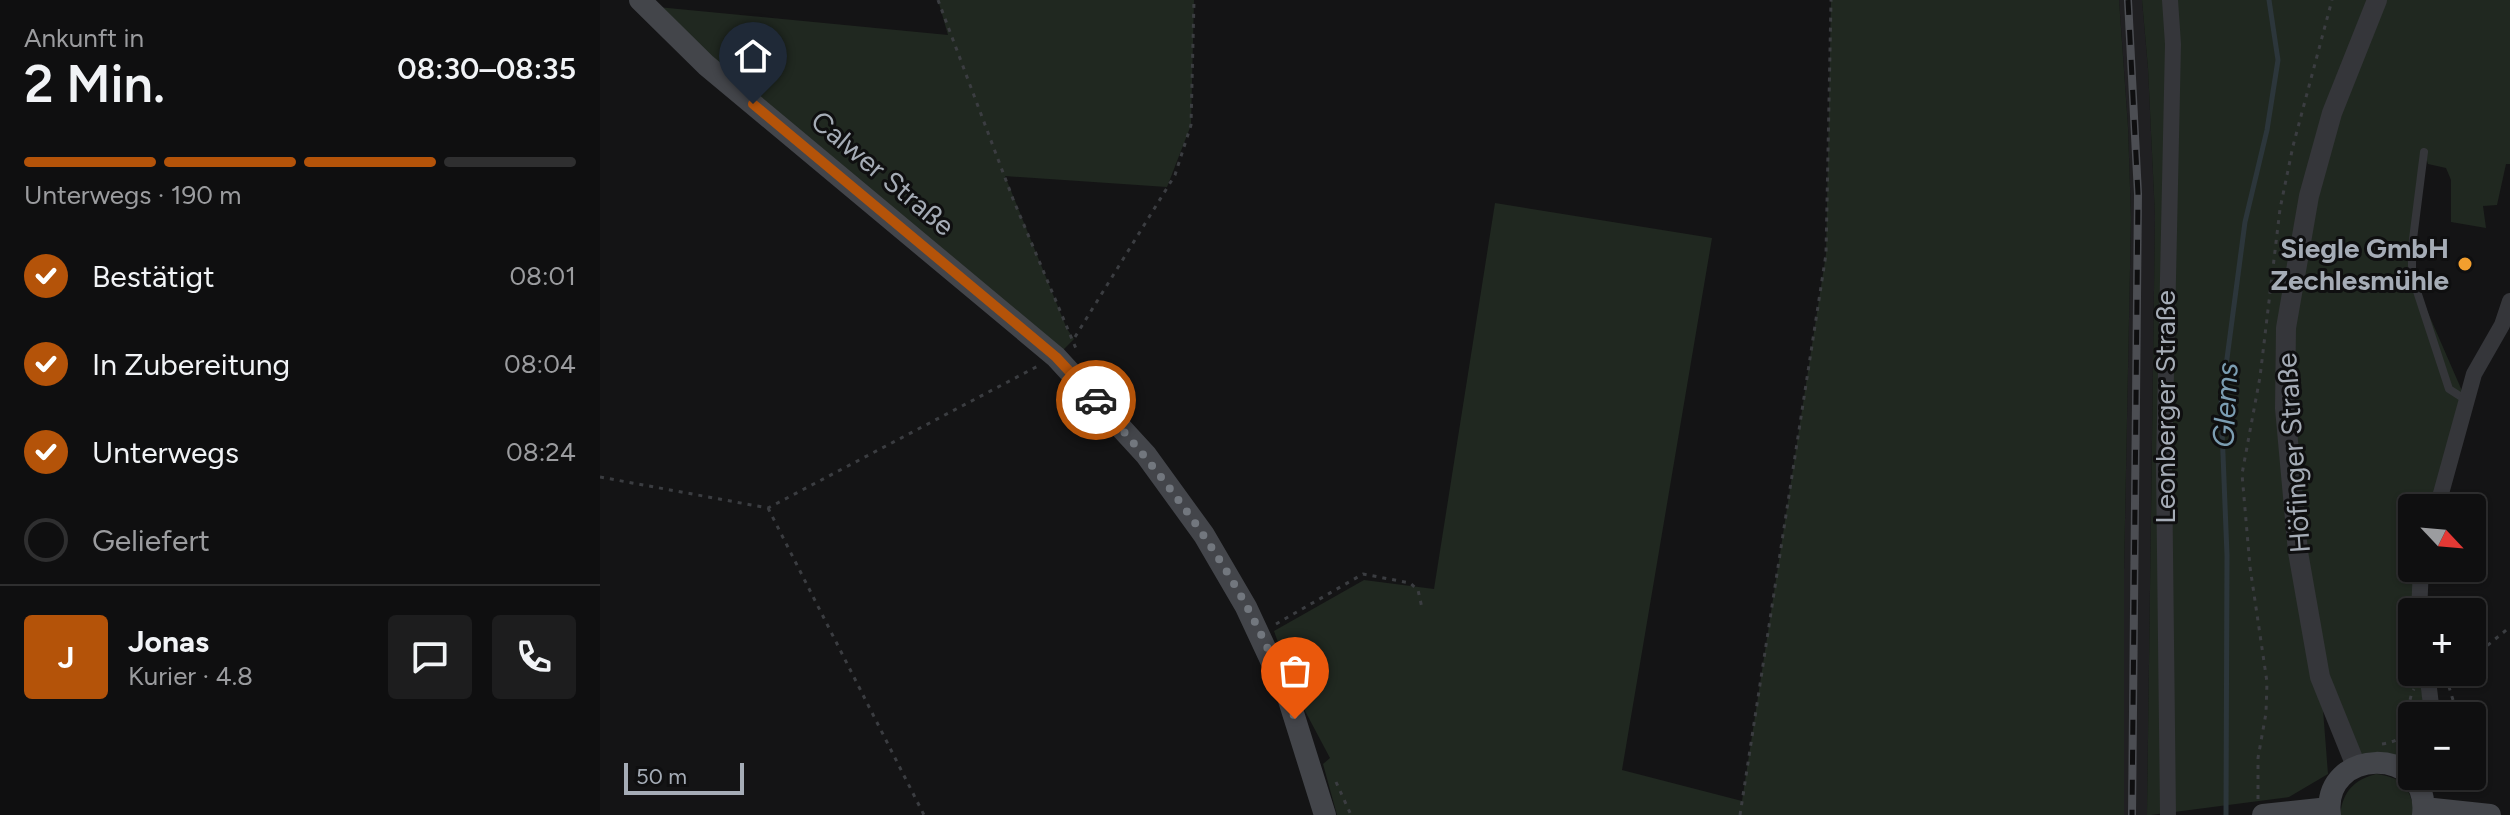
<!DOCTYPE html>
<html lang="de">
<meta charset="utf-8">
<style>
body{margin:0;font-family:Figtree,sans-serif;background:#1d1d1e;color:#f1f3f6;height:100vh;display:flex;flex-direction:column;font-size:30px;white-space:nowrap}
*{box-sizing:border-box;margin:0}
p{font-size:26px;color:#9b9c9f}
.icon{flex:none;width:44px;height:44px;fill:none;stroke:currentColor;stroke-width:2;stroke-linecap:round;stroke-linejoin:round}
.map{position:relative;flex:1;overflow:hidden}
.panel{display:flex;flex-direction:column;background:#0f0f10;width:600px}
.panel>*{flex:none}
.needle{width:52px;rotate:116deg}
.buttons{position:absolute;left:1798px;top:494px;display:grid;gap:16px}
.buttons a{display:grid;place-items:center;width:88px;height:88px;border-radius:8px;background:#0f0f10;box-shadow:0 2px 6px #0004,0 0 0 2px #2f2f30;font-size:40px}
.scale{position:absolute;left:24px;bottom:20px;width:120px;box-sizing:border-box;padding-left:8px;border:4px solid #a5acb6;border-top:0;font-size:22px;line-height:28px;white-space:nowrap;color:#a5acb6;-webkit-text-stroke:6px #0f0f10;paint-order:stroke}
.pin{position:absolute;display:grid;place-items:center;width:68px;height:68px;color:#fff;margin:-82px -34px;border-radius:50% 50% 50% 0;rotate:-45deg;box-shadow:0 0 8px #0007}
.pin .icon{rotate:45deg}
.courier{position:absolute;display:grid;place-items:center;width:80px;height:80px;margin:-40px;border:6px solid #b45309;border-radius:50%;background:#fff;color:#222;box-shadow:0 2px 10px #0007}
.overview em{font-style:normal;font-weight:600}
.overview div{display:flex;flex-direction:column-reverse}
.overview{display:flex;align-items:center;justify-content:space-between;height:136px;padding:0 24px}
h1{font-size:52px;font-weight:600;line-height:60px}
.bar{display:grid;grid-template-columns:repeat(4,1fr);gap:12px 8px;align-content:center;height:96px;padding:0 24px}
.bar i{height:10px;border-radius:6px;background:#2f2f30}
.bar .active{background:#b45309}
.bar p{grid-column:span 4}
.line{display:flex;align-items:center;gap:20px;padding:0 24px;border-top:2px solid #2f2f30}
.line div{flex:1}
.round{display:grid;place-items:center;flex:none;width:84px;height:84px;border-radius:8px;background:#1d1d1e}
ol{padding:0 24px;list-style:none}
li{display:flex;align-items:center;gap:24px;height:88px}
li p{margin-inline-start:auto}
li .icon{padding:8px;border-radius:50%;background:#b45309;color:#fff;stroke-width:4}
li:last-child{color:#9b9c9f}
li i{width:44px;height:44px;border:4px solid #2f2f30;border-radius:50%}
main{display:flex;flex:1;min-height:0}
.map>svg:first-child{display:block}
.built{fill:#202022}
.green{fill:#202820}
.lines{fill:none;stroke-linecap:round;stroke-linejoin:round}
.stream{stroke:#2c363b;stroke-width:5}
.path{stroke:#3b3d41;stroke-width:3;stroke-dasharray:4 6;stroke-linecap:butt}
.service{stroke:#35363a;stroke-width:8}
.minor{stroke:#35363a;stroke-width:16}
.tertiary{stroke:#35363a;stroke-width:20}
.secondary{stroke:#43454a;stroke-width:22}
.rail-casing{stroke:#4c4e53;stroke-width:8}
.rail{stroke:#0f0f10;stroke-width:5;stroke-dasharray:15;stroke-linecap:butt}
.done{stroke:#72777e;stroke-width:8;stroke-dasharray:0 14.4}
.route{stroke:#b45309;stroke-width:10}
.poi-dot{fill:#f39f2e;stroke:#0f0f10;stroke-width:3}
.labels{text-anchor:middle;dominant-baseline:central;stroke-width:6;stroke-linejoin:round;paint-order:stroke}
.street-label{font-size:28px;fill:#a5acb6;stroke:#0f0f10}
.poi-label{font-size:28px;font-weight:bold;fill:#a5acb6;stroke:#0f0f10;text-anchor:end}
.water-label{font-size:30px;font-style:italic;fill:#7b9db2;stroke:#0f0f10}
</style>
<main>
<section class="panel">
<div class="overview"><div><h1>2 Min.</h1><p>Ankunft in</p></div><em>08:30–08:35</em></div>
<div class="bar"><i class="active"></i><i class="active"></i><i class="active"></i><i></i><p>Unterwegs · 190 m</p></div>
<ol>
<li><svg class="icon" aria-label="check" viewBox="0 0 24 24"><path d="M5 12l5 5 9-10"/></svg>Bestätigt<p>08:01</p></li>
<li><svg class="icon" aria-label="check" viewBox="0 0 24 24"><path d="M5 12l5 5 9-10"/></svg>In Zubereitung<p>08:04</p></li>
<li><svg class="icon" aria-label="check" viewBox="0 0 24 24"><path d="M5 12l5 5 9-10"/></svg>Unterwegs<p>08:24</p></li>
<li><i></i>Geliefert</li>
</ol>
<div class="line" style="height:144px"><b class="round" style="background:#b45309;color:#fff">J</b><div><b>Jonas</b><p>Kurier · 4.8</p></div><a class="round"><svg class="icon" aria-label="chat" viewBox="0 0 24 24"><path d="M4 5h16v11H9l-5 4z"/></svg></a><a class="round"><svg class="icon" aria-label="phone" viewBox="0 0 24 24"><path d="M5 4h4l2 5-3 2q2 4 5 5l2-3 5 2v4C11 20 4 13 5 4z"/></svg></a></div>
</section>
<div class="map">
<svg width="1910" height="815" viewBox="0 0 1910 815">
<rect width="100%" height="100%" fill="#141415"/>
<path class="built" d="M1519,0H1542L1548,68L1555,216L1547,815H1524V570L1531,218L1528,127Z"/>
<path class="green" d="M338,0H594L591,125L567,187L405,176L467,329L474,339L456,357L47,6L348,35Z
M1231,0H1519L1528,127L1531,218L1524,570V815H737L723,764L730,758L696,694L674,631L764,580L834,589L895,203L1112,238L1022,770L1142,801L1226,254Z
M1542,0H1910V164H1906L1897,205L1883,206L1886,228L1851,222V180L1846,168L1828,164L1825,154L1812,276L1866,400L1837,508H1812V568H1821L1812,612V672H1819L1825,716H1812V757L1805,771L1756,766L1721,684L1728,774L1689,797L1551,815H1547L1555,216L1548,68Z
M1776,774C1805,778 1810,788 1815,815H1740C1743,791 1754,780 1776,774Z"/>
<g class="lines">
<path class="stream" d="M1626,815L1627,555L1621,404L1645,222L1667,130L1678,60L1669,0"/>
<path class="path" d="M338,0L413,199L477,351
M475,337L575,175L591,125L594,0
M0,477L168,508L438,366
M168,508L324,815
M676,624L763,574L810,583L818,590L822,608
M1872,658L1910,627
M1842,676L1854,672
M1846,677L1853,700L1852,716
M1782,744C1822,738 1801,712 1814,689
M736,782L751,815
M1848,789V776
M1658,799V758L1666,713L1667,682L1650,567L1642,474L1660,377L1680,209L1693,146L1732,0
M1140,815L1226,254L1231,0"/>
<path class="service" d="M1824,152L1812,247V276L1849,389L1866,400"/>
<path class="minor" d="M1837,508L1874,374L1902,325L1910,301
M1819,612L1821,568
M1827,672L1831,705L1828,716
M1568,815L1564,465L1573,44L1570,0"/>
<path class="tertiary" d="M1756,766L1720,677L1698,552L1685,408L1686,328L1709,196L1732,113L1777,0"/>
<path class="secondary" d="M40,0L106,65L456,357L546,455L604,535L646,607L688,697L725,815
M1824,808L1890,815
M1663,815L1729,808
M1730,815C1721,747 1831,744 1823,815"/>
<defs>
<path id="rail" d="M1528,0L1538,194L1532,815"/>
</defs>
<use href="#rail" class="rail-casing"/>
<use href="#rail" class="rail"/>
</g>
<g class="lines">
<path class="done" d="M496,400C580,493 657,599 695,719"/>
<path class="route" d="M153,104L456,357L496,400"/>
</g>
<circle class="poi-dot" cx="1865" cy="264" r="8"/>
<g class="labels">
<g class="street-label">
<text transform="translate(283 173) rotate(40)">Calwer Straße</text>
<text transform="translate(1565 407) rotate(-90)">Leonberger Straße</text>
<text transform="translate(1693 453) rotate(-94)">Höfinger Straße</text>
</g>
<g class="poi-label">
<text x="1849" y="248">Siegle GmbH<tspan x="1849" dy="32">Zechlesmühle</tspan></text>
</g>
<g class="water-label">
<text transform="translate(1625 405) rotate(-87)">Glems</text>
</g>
</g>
</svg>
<div class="buttons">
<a><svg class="needle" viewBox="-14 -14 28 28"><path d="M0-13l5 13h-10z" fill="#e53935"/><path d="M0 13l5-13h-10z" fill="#9b9c9f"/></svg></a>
<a>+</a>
<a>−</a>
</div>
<div class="scale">50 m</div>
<div class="pin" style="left:695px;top:719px;background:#ea580c"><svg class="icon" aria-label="bag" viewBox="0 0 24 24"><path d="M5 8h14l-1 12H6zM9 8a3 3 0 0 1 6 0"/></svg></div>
<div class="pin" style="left:153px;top:104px;background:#1f2937"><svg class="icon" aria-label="home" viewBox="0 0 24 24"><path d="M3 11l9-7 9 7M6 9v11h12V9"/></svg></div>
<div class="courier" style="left:496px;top:400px"><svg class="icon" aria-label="car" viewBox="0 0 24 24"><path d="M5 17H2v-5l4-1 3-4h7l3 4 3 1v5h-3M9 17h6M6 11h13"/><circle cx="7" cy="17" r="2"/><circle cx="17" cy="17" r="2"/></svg></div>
</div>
</main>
